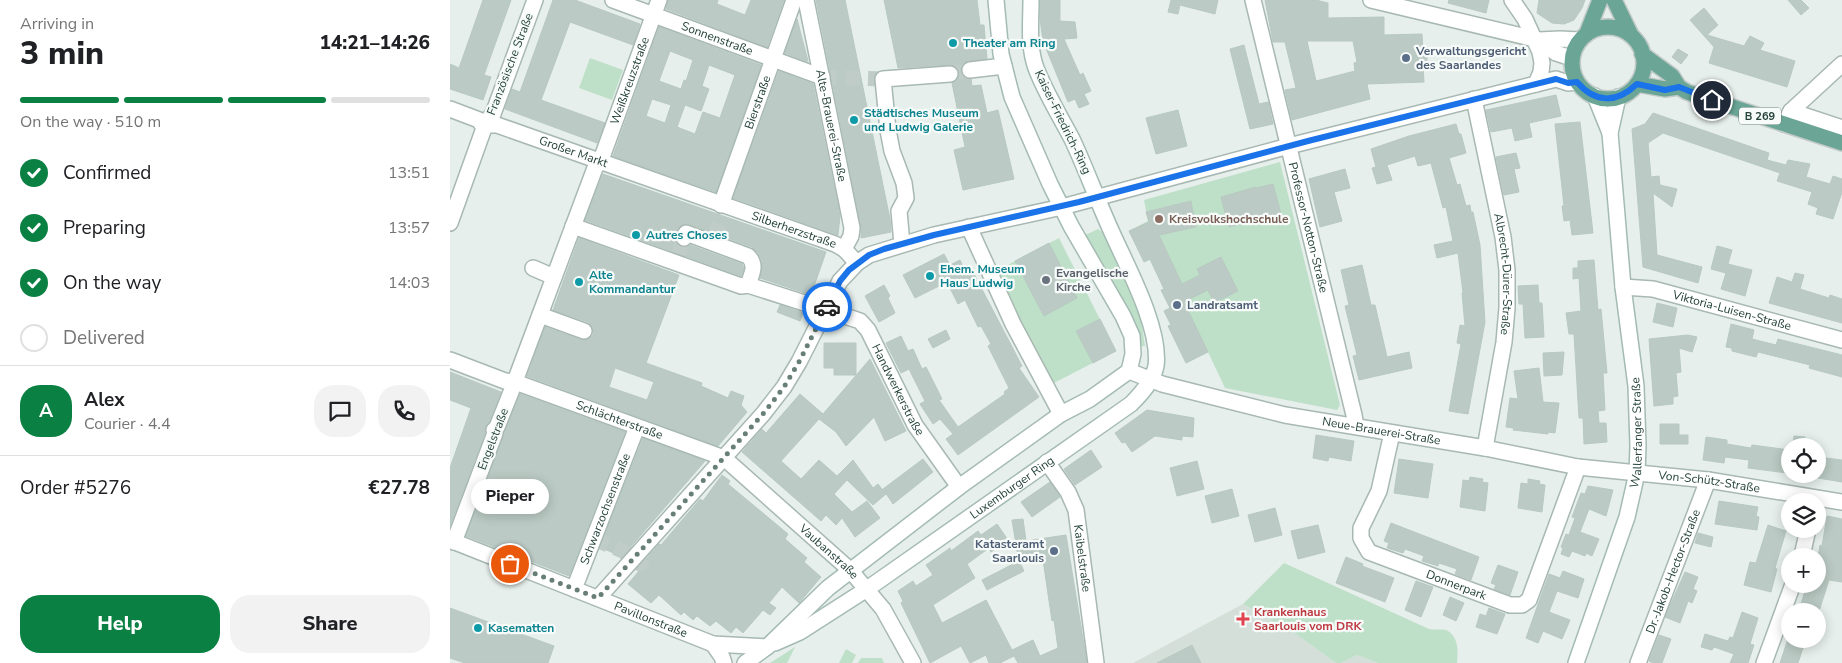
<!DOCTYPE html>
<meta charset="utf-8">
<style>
body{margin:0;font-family:"Nunito Sans",sans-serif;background:#f2f2f2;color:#202124;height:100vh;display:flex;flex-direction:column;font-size:19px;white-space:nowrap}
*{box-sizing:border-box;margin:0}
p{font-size:16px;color:#757577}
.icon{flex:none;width:28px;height:28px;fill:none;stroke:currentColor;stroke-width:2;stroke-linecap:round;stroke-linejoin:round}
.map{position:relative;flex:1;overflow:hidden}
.drawer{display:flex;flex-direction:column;background:#fff;width:450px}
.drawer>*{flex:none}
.buttons{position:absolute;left:1331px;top:438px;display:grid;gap:10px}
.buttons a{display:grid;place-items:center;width:45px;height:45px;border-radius:50%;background:#fff;box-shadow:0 2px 12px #0003;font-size:25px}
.pin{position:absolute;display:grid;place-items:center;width:42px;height:42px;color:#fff;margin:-21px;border:2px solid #fff;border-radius:50%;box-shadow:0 1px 5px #0007}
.courier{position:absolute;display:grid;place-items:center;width:50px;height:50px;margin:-25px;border:4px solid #1a73e8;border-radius:50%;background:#fff;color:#222;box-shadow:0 1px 6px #0007}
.bubble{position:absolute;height:35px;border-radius:18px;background:#fff;box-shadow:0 2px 12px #0003;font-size:16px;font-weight:800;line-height:35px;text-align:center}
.summary em{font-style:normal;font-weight:800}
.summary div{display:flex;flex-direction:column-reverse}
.summary{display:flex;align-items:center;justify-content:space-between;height:85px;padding:0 20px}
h1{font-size:32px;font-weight:800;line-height:38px}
.bar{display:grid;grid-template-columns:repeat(4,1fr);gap:8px 5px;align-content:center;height:60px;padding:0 20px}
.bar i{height:6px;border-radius:4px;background:#e0e0e0}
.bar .active{background:#0b8043}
.bar p{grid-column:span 4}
.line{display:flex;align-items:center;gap:12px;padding:0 20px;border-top:1px solid #e0e0e0}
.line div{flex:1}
.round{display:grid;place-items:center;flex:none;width:52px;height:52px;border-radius:20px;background:#f2f2f2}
ol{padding:0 20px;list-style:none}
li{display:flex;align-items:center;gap:15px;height:55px}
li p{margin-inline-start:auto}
li .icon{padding:5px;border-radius:50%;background:#0b8043;color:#fff;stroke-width:4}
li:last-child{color:#757577}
li i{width:28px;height:28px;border:2px solid #e0e0e0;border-radius:50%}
.primary-button{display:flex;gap:10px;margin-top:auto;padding:10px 20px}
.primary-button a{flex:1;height:58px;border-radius:20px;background:#0b8043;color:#fff;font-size:20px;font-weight:800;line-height:58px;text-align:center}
.primary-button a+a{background:#f2f2f2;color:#202124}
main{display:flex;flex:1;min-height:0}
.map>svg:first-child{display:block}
.built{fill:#d4dfda}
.green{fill:#bfe0c8}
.building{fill:#bbcac4;stroke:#b8c9c2;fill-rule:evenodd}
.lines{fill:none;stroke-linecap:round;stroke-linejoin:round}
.street-tunnel{stroke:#bfccc8;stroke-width:15;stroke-dasharray:15 8;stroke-linecap:butt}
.street-casing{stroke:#a8b8b2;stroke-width:18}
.secondary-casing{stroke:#a4bbb3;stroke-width:18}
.primary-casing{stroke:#c2cac8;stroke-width:18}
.street{stroke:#fff;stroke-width:15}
.secondary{stroke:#fff;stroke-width:15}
.primary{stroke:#6aa596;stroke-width:15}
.done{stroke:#687f78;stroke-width:5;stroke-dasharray:0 9}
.route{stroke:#1a73e8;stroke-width:6}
.culture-dot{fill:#0f9aa8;stroke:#f7fbf9;stroke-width:2}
.service-dot{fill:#5c6f8a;stroke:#f7fbf9;stroke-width:2}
.education-dot{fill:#8d6e63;stroke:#f7fbf9;stroke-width:2}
.worship-dot{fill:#6b7280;stroke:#f7fbf9;stroke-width:2}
.health-dot{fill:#e0444e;stroke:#f7fbf9;stroke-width:2}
.labels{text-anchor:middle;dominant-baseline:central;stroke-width:4.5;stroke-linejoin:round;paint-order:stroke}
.shield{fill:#f7fbf9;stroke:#637a73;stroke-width:1}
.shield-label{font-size:11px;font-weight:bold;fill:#24423a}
.street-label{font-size:12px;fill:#24423a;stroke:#f7fbf9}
.culture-label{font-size:12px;font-weight:bold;fill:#0d838f;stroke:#f7fbf9;text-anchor:start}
.service-label{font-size:12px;font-weight:bold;fill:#4e5e75;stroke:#f7fbf9;text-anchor:start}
.education-label{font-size:12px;font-weight:bold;fill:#785e54;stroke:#f7fbf9;text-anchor:start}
.worship-label{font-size:12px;font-weight:bold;fill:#5b616d;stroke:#f7fbf9;text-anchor:start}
.health-label{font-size:12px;font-weight:bold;fill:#be3a42;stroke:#f7fbf9;text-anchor:start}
</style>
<main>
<section class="drawer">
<div class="summary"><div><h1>3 min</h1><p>Arriving in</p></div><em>14:21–14:26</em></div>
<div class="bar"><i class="active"></i><i class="active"></i><i class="active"></i><i></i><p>On the way · 510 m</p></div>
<ol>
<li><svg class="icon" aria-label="check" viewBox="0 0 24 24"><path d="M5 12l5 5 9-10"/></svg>Confirmed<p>13:51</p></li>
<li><svg class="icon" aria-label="check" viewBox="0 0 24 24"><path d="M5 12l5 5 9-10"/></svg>Preparing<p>13:57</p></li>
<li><svg class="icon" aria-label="check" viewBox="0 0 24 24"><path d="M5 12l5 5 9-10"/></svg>On the way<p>14:03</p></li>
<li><i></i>Delivered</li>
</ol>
<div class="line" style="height:90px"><b class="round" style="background:#0b8043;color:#fff">A</b><div><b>Alex</b><p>Courier · 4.4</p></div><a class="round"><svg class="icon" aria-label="chat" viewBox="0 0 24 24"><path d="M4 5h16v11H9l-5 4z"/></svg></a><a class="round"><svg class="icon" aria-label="phone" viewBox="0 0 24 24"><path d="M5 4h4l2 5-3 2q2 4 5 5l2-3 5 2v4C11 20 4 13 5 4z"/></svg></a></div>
<div class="line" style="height:65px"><div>Order #5276</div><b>€27.78</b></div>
<div class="primary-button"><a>Help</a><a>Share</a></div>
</section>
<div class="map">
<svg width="1392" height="663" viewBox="0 0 1392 663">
<rect width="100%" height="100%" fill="#e6efeb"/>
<path class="built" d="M793,604L846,634L886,663H683Z
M907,655L928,663H891Z"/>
<path class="green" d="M140,58L173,70L162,100L129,88Z
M830,162L890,405L887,410L775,388L758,352L736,363L718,326L721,324L714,311L720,308L711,290L714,289L700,260L694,262L679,231L698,221L694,200Z
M648,229L652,232L680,289L691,320L695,346H690L685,324L679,310L654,274L633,236Z
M609,238L666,351L602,384L544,272Z
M834,563L979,629C984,630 992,629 996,630C1009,636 1008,651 1007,663H928L907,655L891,663H886L846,634L793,604Z
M345,647L337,663H320Z
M396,649L406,655L402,663H389Z
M411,658H432L434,663H408Z"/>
<path class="building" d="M33,0H61L34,75L41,77L33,100L0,89V64L9,68Z
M103,0H125L190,24L183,45L120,22L110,49L91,100L155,123L147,143L55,109L62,89L70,92Z
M218,0H268L267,4L295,15L301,0H334L317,47L216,9Z
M366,0H395L440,219L441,232L411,238V226Z
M434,0H527L530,25H534L537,59L515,62L511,67V72L516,78L521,79L522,86L531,85L537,113L548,110L564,179L513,190L504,150L515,147L502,83L509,78L508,69L504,66L499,65L448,68Z
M590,0H610V21L625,22L627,38L614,39L630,75L633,73L641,91L634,94L639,104L629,108L625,99L618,102L593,41L590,19Z
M721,0H768L765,14L730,5L728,14L718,12Z
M815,0H866L878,3V18L934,17V35L972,34L973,53H977V65H973L974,82L917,84L920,99L842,120L835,90L846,88L835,42H823ZM857,41H903L907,62L904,63L905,71L866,81Z
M999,0H1039L1036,13L998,3Z
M1089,0H1135L1132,8L1124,20L1114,24L1102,23L1087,13Z
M1338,0H1351L1359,8L1351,15Z
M1254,8L1268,25L1257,35L1294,46L1300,36L1314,43L1310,50L1345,61L1337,87L1259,63L1264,47L1240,20Z
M347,19L358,61H356L335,53Z
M209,27L311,65L266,192L163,156ZM220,51L243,60L236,81L234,80L231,89L209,81ZM259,65L285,75L270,118L253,112L245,134L227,127L235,105L251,111L259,89L252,86ZM202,99L221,105L215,123L196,116Z
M794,45L809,104L818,102L823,124L800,129L780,49Z
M1228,49L1238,55L1231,64L1222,57Z
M329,71L363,84L390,216L388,235L283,198Z
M1106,95L1111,116L1079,123L1082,137L1065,141L1062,128L1041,132L1036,110Z
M728,110L737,146L706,154L696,118Z
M1203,113L1319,153L1317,160L1336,165L1338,160L1360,164L1356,177L1380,184L1383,176L1392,179V192L1383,219L1366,214L1368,208L1358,204L1362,192L1327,181L1330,173L1213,133L1198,143L1201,177L1209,176L1210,185L1227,189L1222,207L1203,193L1207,255L1252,267L1248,283L1193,267L1182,129L1195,124Z
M1130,122L1143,233L1122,235L1120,220L1114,221L1112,206H1114L1105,124Z
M1006,124L1009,134H1011L1016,153L999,158L1007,185L1010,184L1016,206L1020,205L1021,212H1023L1030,245L1035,322L1018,414L999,411L1011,344L1007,343L1010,325L1015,326L1012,293H1013L1008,253L987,258L984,245L1003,241L996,207L993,208L981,163L968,166L965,156L937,165L942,180L927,184L922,168L926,167L921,149L959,136Z
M1066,153L1070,168L1064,169L1069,192L1054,195L1046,157Z
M895,169L900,188L884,192L892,221L870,227L859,179Z
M153,174L376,252L361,295L310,278L312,270V261L308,253L302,247L239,224H234L228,229L225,239L227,244L235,247L240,245L292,264L294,268L291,276L135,220Z
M823,184L831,214L779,227L771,197L806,187V188Z
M741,201L746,227L709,235L732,284L750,275L747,269L771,257L788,291L764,303L758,290L734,302L758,352L736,363L718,326L721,325L714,311L720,308L711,290L714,289L700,259L694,262L679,231L699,222L696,212Z
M129,238L229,275L196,363L252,383L251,386L278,398L281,391L294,396L291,405L297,412L268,446L77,376L95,327L131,340H136L143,335V329L138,322L103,310ZM165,368L204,382L197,400L159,387Z
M599,243L627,298L594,316L565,261Z
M1267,246L1282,250L1278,264L1302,270L1295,296L1271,289L1276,273L1261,269Z
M494,254L500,265L510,260L517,275L523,272L572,366L569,368L589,397L508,455L496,439L503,434L490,419L483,424L470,404L475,401L459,369L451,373L436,343L451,336L458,351L463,349L472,369L476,367L492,399L489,400L508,427L555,394L554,392L559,388L538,346L541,344L531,326L528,327L515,300L508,304L497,282L465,298L453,275Z
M1144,260L1148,310L1151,309L1157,373H1153L1155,410L1148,411L1149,423H1156L1157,442L1134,444L1133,418H1129L1124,334H1119L1116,313L1131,311L1129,278L1123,279V268H1128V261Z
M912,265L921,305H925L937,357L959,352L962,368L909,380L903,356L907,355L895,306L899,305L891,270Z
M1345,273L1354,275L1350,289L1379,298L1380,295L1392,299V323L1319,303L1327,277L1342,282Z
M434,285L440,296L438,298L445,313L429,322L415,296Z
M1088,285L1089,303H1092L1094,337L1075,338L1073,304H1069L1068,286Z
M1207,303L1227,308L1223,327L1203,322Z
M330,305L353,313L350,321L327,312Z
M650,319L666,351L643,363L626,331Z
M1281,324L1304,330L1302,339L1326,345L1328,339L1392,355V377L1359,368L1360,365L1308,352L1306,357L1282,351V348L1276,347Z
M496,330L500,339L483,348L478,339Z
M1238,335L1247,337L1242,352L1229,348L1231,372L1226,373L1228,396L1223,397V404L1204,406L1199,339Z
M374,343H406V375H384V368H374Z
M1114,352L1112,375L1094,376L1093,353Z
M420,359L456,431L435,441L424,417L396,446L386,432L369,419L331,461L351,479L369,460L387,476L403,460L423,488L428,484L436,494L423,505L397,480L384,494L402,512L417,501L430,518L405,537L392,518L386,525L376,515L371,521L292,452L312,429L316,433L350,394L373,414Z
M1089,368L1093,402L1109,403L1105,433L1098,432V434L1063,430L1064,428L1056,427L1060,398L1068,399L1064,371Z
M0,372L51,392L39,422L35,427V433L0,526V468L21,408L0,400Z
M70,394L175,432L119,576L16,536L54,433Z
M697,410L744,418L743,437L732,436V440L705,436L682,452L675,442L672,443L665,433Z
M1210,424H1229V435H1238V444H1210Z
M866,435L904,441L901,461L879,457L878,461L863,458Z
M1344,436L1355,437L1354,446H1343Z
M1256,437L1277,440V444L1301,448L1302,445L1340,450V467H1338L1337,473L1298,468L1299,460L1275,457L1274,463L1253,460Z
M193,438L255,461L172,557L150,547Z
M641,450L652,467L625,485L614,469Z
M1368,457L1392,460V482L1368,478Z
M473,459L483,472L443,504L433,489Z
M949,459L983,464L978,498L944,493Z
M747,461L754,489L727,496L720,468Z
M272,475L280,481L278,484L338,534L335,539L357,558L354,562L371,577L349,603L332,587L319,603L326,608L320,615L313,610L293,633L286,627L281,633L266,621L260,626L247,616L243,620L234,612L231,615L209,595L201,603L178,584L189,571L187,569L209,544L211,545L250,499L253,501Z
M1020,477L1033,479L1032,482L1038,483L1035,511L1010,507L1013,480L1019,481Z
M1078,479L1090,481L1089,484L1095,485L1092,512L1068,508L1071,483L1078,484Z
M600,482L610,497L582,517L571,502Z
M1138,486L1163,490L1156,516L1139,509L1130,532L1149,539L1142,556L1136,553L1135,556L1122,551L1119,557L1111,554L1113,548L1111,547L1116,534L1119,535L1125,518L1122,517L1131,493L1135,494Z
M782,489L789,516L762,523L755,496Z
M1269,501L1308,507L1306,516L1309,517L1307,530L1265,524Z
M825,508L832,535L805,542L798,515Z
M1377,516L1392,519V582L1379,580L1369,611H1349L1357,584H1368V557L1370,545L1372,546Z
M573,519L576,541L616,535L637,663H568L564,656L550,663H539L536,655L520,663L511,646L480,663L451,603L453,601L448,591L463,581L466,586L483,575L476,565L500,548L501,551L528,531L531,535L547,524L558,540L541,552L539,548L517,564L525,578L483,605L492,623L536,600L562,650L583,640L590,656L608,648L604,620L602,621L592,553L568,557L562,520Z
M941,523L1029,557L1021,580L1005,574L1007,569L989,563L988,566L972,561L974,556L955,549L953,553L937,548L939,543L934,541Z
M868,525L875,552L848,559L841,531Z
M1318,525L1336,531L1325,568L1327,569L1321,592L1294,585L1300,562L1306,563Z
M1248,533L1263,537L1261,547L1245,543Z
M896,557L913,564L912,566L944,578L935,602L886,583Z
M569,561L574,571L537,590L532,580Z
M1048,565L1068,572L1060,595L1044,589L1046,585L1041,583Z
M1113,571L1134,579L1128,598L1107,591L1099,612L1120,620L1112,639L1093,631L1088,643L1076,638L1099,574L1110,578Z
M1235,572L1248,577L1243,589L1247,591L1242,603L1238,601L1230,623L1215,617Z
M966,581L983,587L971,617L955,610Z
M1000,597L1014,603L1006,621L993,615Z
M0,608L104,646L98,663H15L0,658Z
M1039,608L1055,614L1047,634L1026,627L1030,614L1036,616Z
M1292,612L1308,618L1300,644L1304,645L1298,663H1280L1284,654L1264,647L1262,650L1251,647L1255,634L1278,641L1280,637L1283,638Z
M1209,635L1221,639L1212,663H1203L1199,661Z
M1339,636L1340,639L1355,642L1348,663H1330Z
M742,645L751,663H707Z"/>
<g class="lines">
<path class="street-tunnel" d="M500,74L520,70
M372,77L433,79
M264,238L272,216
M228,255L234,238
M144,539L173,551L190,564L195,558"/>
<defs>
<g id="street">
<path id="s1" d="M163,0L372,77"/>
<path id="s2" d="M356,0L402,228L401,236L394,249"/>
<path id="s3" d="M803,0L904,415L906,426"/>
<path d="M921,0L1089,40L1110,39L1130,40"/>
<path d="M1062,0L1075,19L1090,52L1092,63L1091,72L1086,84"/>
<path d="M1089,40L1106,53L1121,58"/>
<path d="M520,70L554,66"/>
<path id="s4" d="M1024,99L1053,237L1057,270V308L1054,342L1035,448"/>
<path d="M0,109L29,120L34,128L0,223"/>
<path d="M1341,111L1392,128"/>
<path d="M1334,124L1341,111L1392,64"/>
<path id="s5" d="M33,125H47C160,164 272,205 385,244L394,249L407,263"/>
<path d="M33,125L43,114L85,0"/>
<path id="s6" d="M271,205L344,0"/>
<path id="s7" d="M123,226L291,286L298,285L401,318L410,321L418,330L465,425L509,487"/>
<path d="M519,227L563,324L611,414"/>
<path d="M234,238L236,233L298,256C307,265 302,273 298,285"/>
<path d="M452,244L449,211L456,198L454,183L442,151L438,130L433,79L500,74"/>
<path d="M83,268L104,277"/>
<path id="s8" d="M1173,287L1203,289L1392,340"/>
<path d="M90,315L134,331"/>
<path id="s9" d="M0,360L55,381L65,382L274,458L400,570L433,609L463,663"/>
<path id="s10" d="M679,371L712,384L835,415L1035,448L1128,467L1258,480L1392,502"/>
<path id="s11" d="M942,433L929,491L911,528V538L919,552L1060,605H1072L1079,600L1128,467"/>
<path id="s12" d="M597,462L618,492L626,510L646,663"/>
<path id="s13" d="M0,540L263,644L317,647"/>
<path id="s14" d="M4,542L45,433L44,430L47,427L61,392L145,168L151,160L209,0"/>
<path d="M1352,556L1358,529"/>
<path id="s15" d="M124,589L187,427"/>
<path d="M148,598L313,414L334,387L349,362L390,281L407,263L419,255L484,235L612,207L839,146L1106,79L1118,83L1127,82"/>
<path d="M263,644L272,657L274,663"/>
<path id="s16" d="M1188,663L1258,480"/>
<path d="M1314,663L1343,584"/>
</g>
<g id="secondary">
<path d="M1145,96L1160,133"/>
<path id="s17" d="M325,643L350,632L417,589L681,404C691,394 703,381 706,366C711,330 679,270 664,237C649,205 637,171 622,139C610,116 595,92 586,68C578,46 581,23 581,0"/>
<path d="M295,663L317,647L378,588L509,487L611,414L640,399L679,371L683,354L682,336L673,316L621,226L600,184L562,97L551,54L546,0"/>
<path id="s18" d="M1126,663L1177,517L1187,473L1188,446L1186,386L1173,287L1160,133L1168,97"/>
</g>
<path id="primary" d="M1164,0L1181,35
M1122 63a36 36 0 1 1 72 0a36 36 0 1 1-72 0Z
M1137,33L1150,0
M1192,54L1222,76L1229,87L1237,92L1392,143
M1187,84L1215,89L1229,87"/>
</defs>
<use href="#street" class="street-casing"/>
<use href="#secondary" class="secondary-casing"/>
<use href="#primary" class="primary-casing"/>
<use href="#street" class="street"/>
<use href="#secondary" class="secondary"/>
<use href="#primary" class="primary"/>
</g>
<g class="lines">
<path class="done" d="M60,564L148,598L313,414L334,387L349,362L377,307"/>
<path class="route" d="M377,307L390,281L399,270L419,255L434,249L484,235L629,202L858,141L1106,79L1118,83L1127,82C1146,104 1167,103 1187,84L1215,90L1229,87L1262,100"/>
</g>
<g class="culture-dot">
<circle cx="503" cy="43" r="5"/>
<circle cx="404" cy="120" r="5"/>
<circle cx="186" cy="235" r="5"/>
<circle cx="480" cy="276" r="5"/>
<circle cx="129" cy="282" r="5"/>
<circle cx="28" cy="628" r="5"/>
</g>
<g class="service-dot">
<circle cx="956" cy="58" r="5"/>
<circle cx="727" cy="305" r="5"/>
<circle cx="604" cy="551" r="5"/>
</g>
<circle class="education-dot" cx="709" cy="219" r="5"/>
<circle class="worship-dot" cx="596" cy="280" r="5"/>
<path class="health-dot" d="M790.5 611.5h5v5h5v5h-5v5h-5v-5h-5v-5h5z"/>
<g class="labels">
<rect class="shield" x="1289" y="107.5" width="42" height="17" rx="4"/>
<g class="shield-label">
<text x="1310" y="116">B 269</text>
</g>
<g class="street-label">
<text stroke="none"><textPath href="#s1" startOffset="111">Sonnenstraße</textPath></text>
<text transform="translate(60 64) rotate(-69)">Französische Straße</text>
<text stroke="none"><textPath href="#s14" startOffset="495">Weißkreuzstraße</textPath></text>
<text stroke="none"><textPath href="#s6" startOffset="109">Bierstraße</textPath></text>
<text transform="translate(613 122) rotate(64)">Kaiser-Friedrich-Ring</text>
<text stroke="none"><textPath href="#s2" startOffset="128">Alte-Brauerei-Straße</textPath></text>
<text stroke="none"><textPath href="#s5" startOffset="95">Großer Markt</textPath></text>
<text stroke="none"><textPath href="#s3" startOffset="234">Professor-Notton-Straße</textPath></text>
<text stroke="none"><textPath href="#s5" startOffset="329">Silberherzstraße</textPath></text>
<text stroke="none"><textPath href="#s4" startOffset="178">Albrecht-Dürer-Straße</textPath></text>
<text stroke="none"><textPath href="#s8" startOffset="112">Viktoria-Luisen-Straße</textPath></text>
<text stroke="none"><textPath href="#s7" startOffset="382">Handwerkerstraße</textPath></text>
<text stroke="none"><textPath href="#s9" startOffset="180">Schlächterstraße</textPath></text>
<text stroke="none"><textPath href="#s10" startOffset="260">Neue-Brauerei-Straße</textPath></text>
<text stroke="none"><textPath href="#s18" startOffset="240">Wallerfanger Straße</textPath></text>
<text transform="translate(43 439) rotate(-69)">Engelstraße</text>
<text stroke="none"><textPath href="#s10" startOffset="592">Von-Schütz-Straße</textPath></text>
<text stroke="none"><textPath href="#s17" startOffset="284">Luxemburger Ring</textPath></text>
<text stroke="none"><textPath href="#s15" startOffset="86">Schwarzochsenstraße</textPath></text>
<text stroke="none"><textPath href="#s9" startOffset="432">Vaubanstraße</textPath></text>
<text stroke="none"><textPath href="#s12" startOffset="105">Kaibelstraße</textPath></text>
<text stroke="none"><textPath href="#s16" startOffset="98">Dr.-Jakob-Hector-Straße</textPath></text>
<text stroke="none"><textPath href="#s11" startOffset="220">Donnerpark</textPath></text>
<text stroke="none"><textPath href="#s13" startOffset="216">Pavillonstraße</textPath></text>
</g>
<g class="culture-label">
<text x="513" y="43">Theater am Ring</text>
<text x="414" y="113">Städtisches Museum<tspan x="414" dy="14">und Ludwig Galerie</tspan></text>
<text x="196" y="235">Autres Choses</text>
<text x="490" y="269">Ehem. Museum<tspan x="490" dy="14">Haus Ludwig</tspan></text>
<text x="139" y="275">Alte<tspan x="139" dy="14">Kommandantur</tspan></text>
<text x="38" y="628">Kasematten</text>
</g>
<g class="service-label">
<text x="966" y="51">Verwaltungsgericht<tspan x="966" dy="14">des Saarlandes</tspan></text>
<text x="737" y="305">Landratsamt</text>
<text x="594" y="544" text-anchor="end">Katasteramt<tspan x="594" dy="14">Saarlouis</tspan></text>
</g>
<g class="education-label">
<text x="719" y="219">Kreisvolkshochschule</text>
</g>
<g class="worship-label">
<text x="606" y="273">Evangelische<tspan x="606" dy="14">Kirche</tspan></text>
</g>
<g class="health-label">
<text x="804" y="612">Krankenhaus<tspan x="804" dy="14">Saarlouis vom DRK</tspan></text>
</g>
</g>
</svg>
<div class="buttons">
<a><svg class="icon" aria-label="locate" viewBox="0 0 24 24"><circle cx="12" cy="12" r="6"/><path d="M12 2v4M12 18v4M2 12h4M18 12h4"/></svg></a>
<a><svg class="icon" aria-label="layers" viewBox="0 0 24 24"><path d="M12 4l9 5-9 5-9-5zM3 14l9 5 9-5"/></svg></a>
<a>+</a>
<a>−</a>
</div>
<div class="pin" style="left:60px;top:564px;background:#ea580c"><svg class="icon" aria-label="bag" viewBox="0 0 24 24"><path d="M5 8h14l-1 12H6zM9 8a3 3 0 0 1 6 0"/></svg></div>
<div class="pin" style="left:1262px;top:100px;background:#1f2937"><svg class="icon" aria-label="home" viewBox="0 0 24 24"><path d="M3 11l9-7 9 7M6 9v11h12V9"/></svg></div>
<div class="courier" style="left:377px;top:307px"><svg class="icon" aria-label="car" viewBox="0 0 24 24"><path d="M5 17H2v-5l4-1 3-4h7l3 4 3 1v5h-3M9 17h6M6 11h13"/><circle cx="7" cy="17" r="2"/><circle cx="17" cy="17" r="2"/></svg></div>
<div class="bubble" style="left:21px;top:479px;width:78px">Pieper</div>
</div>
</main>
